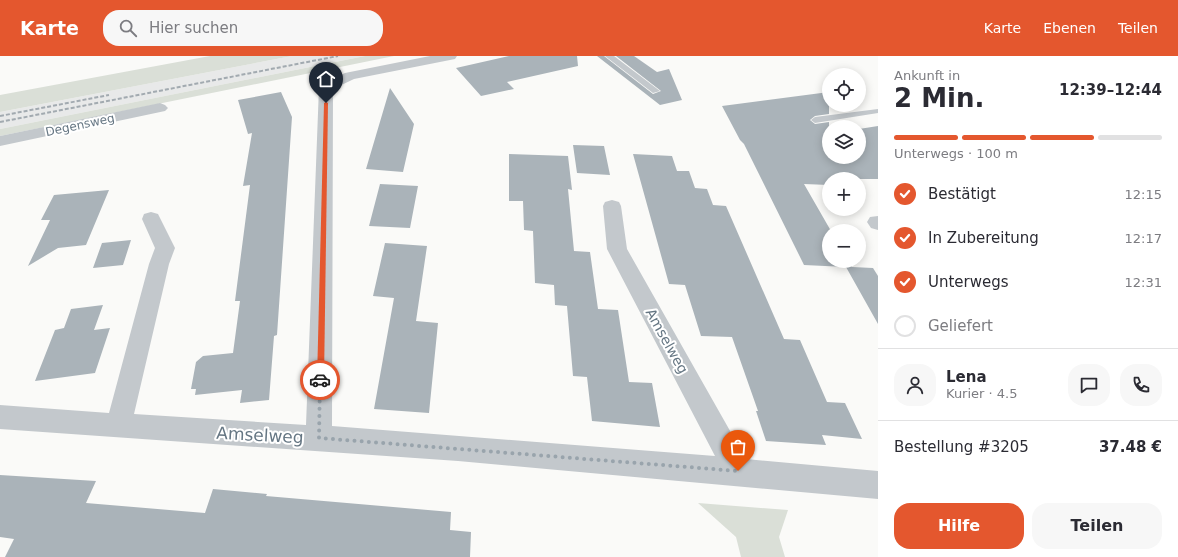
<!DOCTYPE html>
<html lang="de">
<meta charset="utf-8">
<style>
body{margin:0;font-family:"DejaVu Sans",sans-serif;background:#f7f7f7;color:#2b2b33;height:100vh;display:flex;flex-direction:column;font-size:15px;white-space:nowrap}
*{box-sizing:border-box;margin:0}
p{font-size:13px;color:#7c7c81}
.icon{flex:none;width:22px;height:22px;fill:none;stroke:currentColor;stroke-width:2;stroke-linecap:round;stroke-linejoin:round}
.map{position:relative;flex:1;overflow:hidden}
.panel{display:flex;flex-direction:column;background:#fff;width:300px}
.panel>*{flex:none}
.fabs{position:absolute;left:822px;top:12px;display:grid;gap:8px}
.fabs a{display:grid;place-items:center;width:44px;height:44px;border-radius:50%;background:#fff;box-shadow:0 2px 10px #0003;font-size:20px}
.pin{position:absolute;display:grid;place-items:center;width:34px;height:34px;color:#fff;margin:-41px -17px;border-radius:50% 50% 50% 0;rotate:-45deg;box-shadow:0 0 4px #0007}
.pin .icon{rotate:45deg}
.courier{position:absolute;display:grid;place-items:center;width:40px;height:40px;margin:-20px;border:3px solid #e4572e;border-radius:50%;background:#fff;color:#222;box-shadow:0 1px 5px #0007}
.summary em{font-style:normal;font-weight:600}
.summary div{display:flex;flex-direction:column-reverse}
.summary{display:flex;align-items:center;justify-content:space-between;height:68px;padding:0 16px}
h1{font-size:26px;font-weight:600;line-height:30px}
.bar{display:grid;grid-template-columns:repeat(4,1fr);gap:6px 4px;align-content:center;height:48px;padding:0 16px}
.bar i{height:5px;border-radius:3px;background:#e1e1e2}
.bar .selected{background:#e4572e}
.bar p{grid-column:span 4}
.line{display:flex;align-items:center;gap:10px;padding:0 16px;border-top:1px solid #e1e1e2}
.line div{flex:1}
.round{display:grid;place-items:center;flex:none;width:42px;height:42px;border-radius:16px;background:#f7f7f7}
ol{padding:0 16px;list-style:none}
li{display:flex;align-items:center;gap:12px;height:44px}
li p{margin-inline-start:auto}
li .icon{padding:4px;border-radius:50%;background:#e4572e;color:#fff;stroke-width:4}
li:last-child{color:#7c7c81}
li i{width:22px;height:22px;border:2px solid #e1e1e2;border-radius:50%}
.action{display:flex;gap:8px;margin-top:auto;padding:8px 16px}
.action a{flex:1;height:46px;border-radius:16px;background:#e4572e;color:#fff;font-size:16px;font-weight:600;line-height:46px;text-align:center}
.action a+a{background:#f7f7f7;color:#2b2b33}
header{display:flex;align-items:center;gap:24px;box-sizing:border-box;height:56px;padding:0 20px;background:#e4572e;color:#fff}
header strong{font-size:19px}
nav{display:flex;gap:22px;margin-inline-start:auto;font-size:14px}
.search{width:280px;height:36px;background:#f7f7f7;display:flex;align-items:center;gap:10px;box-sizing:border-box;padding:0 14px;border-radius:16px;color:#7c7c81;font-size:15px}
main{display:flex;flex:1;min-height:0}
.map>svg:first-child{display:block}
.built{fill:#e8e9e9}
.green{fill:#dadfd7}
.building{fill:#aab3b9}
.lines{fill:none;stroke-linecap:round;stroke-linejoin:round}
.lane{fill:#c3c8cc;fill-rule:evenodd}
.street{fill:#c3c8cc;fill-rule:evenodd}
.rail{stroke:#a2aab0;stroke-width:2;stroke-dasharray:4 2;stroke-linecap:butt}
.route{fill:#e4572e}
.done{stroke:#99a4ac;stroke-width:4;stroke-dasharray:0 7.2}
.labels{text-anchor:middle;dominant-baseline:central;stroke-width:4;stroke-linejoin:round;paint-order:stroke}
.far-street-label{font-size:12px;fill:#657683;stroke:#fff}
.street-label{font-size:14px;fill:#657683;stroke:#fff}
.near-street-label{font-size:17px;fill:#657683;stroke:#fff}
</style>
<header>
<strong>Karte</strong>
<div class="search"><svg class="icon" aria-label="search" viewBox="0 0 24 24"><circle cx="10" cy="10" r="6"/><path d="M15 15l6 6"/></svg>Hier suchen</div>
<nav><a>Karte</a><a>Ebenen</a><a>Teilen</a></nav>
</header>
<main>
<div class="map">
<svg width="878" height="501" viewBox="0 0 878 501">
<rect width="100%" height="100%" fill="#fafaf8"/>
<path class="built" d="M292,0H365L0,73V56Z"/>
<path class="green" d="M210,0H292L0,56V39Z
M365,0H394L0,80V73Z
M698,447L788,454L779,481L785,501H741L736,481Z"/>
<path class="building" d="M509,0H577L578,10L507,26L514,33L481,40L456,12Z
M597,0H604L653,38L661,35L616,0H634L657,16L669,13L682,44L660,49Z
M390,32L414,68L403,116L366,113Z
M281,36L292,61L277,279L274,280L269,344L240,347L242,334L195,339L196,333H191L196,306L203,300L233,297L240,245H235L250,129L243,130L252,77L248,78L238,44Z
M829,36V58L815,60L810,64L815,68L829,66V101H859V73L878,70V123H829V129L804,128L831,175H829V205H849L852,211L873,212L878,220V268L846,211L804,209L744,88L740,84L722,50Z
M573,89L604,90L610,119L577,117Z
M509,98L568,100L572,134L568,133L574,195L590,196L598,253L618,254L629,326L652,327L660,371L592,365L587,321L573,320L567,250L555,249L554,229L535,227L533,175L524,174L523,145H509Z
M633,98L672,100L677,115H689L695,132L707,133L713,149L726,150L784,283L800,284L827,346L845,347L862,383L822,379L826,389L766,385L756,355H758L732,281L701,280L685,229L669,228Z
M380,128L418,130L410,172L369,170Z
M109,134L86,189L58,192L28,210L50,164H41L54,139Z
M131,184L123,209L93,212L102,187Z
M385,187L427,190L416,265L438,267L429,357L374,353L394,242L373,240Z
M103,249L94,274L110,272L95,317L35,325L55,274L64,272L71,253Z
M0,419L96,425L86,447L205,457L213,433L267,438L266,440L451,456L450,474L471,476L470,501H5L14,483L0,481Z"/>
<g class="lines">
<path class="lane" d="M605,0H614L660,35L653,37Z
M878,53V57L815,67L811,64L815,61Z"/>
<path class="street" d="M430,0H457L455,3L450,4L354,23L333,33L332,370L715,400L607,193L603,150L605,146L612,144L619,146L621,150L627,193L746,403L878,415V443L458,405L0,373V349L109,357L149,208L155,192L142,163L144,158L151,156L158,158L175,192L169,208L134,358L306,369L319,31L321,28L345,17Z
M160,47L165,49L168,52L165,55L0,90V80Z
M878,160V174L871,172L867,166L870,161Z"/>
<path class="rail" d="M0,60L109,39
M0,66L338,0"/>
</g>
<path class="route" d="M326,46L328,47L324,324L320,328L317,324L324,47Z"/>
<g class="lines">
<path class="done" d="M320,324L319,382L738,415"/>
</g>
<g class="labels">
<g class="far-street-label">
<text transform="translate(80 69) rotate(-12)">Degensweg</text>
</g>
<g class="street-label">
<text transform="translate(667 285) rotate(61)">Amselweg</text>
</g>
<g class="near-street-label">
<text transform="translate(260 379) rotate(3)">Amselweg</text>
</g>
</g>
</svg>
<div class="fabs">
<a><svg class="icon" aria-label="locate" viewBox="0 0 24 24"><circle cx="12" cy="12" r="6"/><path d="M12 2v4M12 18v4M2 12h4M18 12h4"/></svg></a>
<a><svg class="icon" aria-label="layers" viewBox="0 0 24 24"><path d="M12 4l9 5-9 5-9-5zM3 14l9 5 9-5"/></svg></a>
<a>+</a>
<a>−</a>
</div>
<div class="pin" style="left:738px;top:415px;background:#ea580c"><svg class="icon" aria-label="bag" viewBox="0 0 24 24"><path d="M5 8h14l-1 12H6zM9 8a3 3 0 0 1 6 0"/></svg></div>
<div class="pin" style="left:326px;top:47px;background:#1f2937"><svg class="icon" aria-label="home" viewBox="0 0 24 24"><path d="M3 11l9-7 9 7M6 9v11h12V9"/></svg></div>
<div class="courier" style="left:320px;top:324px"><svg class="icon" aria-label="car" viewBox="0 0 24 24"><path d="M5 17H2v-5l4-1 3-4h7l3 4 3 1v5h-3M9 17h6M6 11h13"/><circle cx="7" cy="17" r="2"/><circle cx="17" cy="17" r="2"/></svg></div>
</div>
<section class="panel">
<div class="summary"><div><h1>2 Min.</h1><p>Ankunft in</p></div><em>12:39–12:44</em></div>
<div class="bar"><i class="selected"></i><i class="selected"></i><i class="selected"></i><i></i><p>Unterwegs · 100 m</p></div>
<ol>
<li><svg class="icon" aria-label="check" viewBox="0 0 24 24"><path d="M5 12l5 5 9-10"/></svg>Bestätigt<p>12:15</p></li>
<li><svg class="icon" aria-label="check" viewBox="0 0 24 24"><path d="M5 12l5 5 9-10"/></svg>In Zubereitung<p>12:17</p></li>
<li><svg class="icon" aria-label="check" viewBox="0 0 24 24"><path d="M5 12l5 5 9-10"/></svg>Unterwegs<p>12:31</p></li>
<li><i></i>Geliefert</li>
</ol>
<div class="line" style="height:72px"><a class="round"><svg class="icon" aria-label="person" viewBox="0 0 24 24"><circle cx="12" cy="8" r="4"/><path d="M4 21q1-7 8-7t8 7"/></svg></a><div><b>Lena</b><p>Kurier · 4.5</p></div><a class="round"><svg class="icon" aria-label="chat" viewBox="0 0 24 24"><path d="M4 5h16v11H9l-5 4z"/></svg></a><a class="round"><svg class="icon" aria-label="phone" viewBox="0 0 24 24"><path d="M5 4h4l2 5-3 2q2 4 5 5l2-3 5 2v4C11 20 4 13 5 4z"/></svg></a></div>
<div class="line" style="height:52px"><div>Bestellung #3205</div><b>37.48 €</b></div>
<div class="action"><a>Hilfe</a><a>Teilen</a></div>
</section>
</main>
